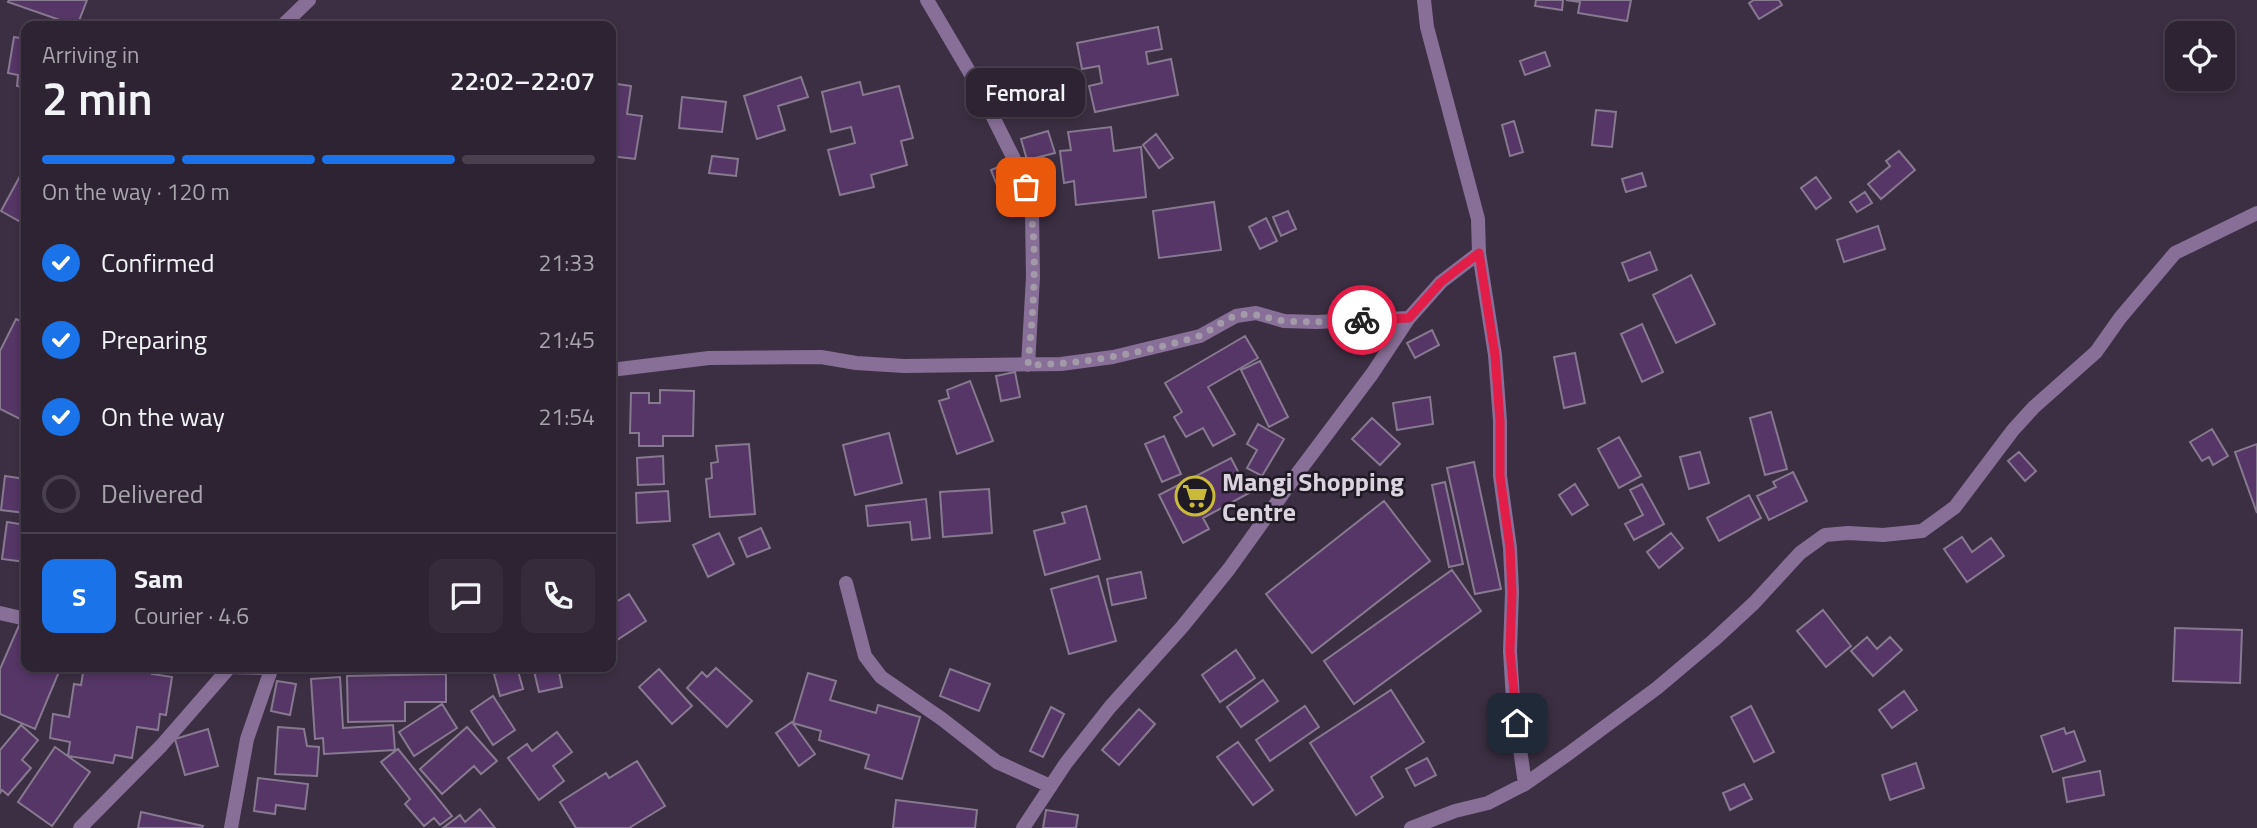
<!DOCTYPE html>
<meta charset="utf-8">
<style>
body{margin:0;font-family:"Titillium Web",sans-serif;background:#352b3a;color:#f1f3f6;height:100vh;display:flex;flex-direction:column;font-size:26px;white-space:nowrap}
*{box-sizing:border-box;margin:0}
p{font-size:23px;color:#a7a4ac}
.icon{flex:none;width:38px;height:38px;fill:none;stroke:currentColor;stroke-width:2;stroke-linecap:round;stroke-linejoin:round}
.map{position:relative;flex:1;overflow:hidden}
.panel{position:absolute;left:21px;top:21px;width:595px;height:651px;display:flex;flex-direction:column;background:#2d2332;border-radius:14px;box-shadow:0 4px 10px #0003,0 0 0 2px #48404d}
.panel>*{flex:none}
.controls{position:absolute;left:2165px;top:21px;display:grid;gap:14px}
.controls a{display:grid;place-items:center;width:70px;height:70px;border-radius:14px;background:#2d2332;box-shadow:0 4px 10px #0003,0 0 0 2px #48404d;font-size:35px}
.pin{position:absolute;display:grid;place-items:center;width:60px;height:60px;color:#fff;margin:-30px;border-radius:14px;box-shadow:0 4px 10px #0006}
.courier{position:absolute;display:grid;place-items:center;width:70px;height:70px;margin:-35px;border:5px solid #e11d48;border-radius:50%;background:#fff;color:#222;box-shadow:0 2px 9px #0007}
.bubble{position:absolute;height:49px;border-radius:14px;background:#2d2332;box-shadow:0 4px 10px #0003,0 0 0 2px #48404d;font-size:23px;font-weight:600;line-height:49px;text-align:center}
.head em{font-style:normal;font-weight:600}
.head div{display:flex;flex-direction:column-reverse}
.head{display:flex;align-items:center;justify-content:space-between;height:119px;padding:0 21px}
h1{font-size:46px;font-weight:600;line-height:52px}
.bar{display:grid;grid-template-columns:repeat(4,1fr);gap:10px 7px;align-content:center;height:84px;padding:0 21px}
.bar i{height:9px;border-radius:5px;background:#48404d}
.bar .selected{background:#1a73e8}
.bar p{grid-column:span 4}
.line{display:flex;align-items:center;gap:18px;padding:0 21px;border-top:2px solid #48404d}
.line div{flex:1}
.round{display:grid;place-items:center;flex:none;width:74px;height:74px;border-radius:14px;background:#352b3a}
ol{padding:0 21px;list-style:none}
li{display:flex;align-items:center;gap:21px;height:77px}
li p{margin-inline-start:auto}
li .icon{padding:7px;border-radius:50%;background:#1a73e8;color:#fff;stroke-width:4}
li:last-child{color:#a7a4ac}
li i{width:38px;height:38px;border:4px solid #48404d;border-radius:50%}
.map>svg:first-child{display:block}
.building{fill:#553666;stroke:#877990;stroke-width:2}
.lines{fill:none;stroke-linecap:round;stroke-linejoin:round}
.street{stroke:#886f97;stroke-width:14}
.done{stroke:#a39aa9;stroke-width:7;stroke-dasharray:0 12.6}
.route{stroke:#e11d48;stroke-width:9}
.labels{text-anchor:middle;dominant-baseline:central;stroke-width:5;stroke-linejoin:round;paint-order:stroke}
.poi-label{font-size:26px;font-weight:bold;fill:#dbd3e0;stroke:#1f1a23;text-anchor:start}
</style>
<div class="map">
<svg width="2257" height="828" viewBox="0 0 2257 828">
<rect width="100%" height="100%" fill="#3c2f43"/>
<path class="building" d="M9,0H87L77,26L8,2Z
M1536,0H1563L1562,10L1535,6Z
M1566,0H1631L1627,21L1578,13L1580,2Z
M1754,0H1779L1782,5L1759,19L1749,3Z
M1158,27L1162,49L1146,52L1148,64L1171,59L1178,95L1095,112L1089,86L1102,83L1099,66L1082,69L1077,43Z
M14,37L26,39V88L17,86L18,75L8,73Z
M1545,52L1550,66L1525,75L1520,61Z
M801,77L808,97L778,106L785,130L757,139L744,96Z
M860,82L863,95L899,86L913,138L901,141L907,165L871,175L874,187L840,195L828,150L855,143L851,127L831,132L822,92Z
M611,83L631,86L627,114L642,116L635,159L611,156Z
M682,97L726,102L722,132L679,128Z
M1596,110L1616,112L1612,147L1592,145Z
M1514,121L1523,152L1510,156L1502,125Z
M1111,127L1114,151L1141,147L1146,197L1076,205L1074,181L1064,183L1060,151L1071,150L1068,132Z
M1048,131L1055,153L1027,160L1021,139Z
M1156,134L1173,158L1159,168L1143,145Z
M1899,151L1915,170L1881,199L1868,184L1890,166L1886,161Z
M712,156L738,159L736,176L709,173Z
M1003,165L1019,203L1006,208L991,170Z
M25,167L26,168V225L1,211Z
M1642,173L1646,186L1626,192L1622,179Z
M1816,177L1831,198L1816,209L1801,188Z
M1865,192L1872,203L1857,212L1850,202Z
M1214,202L1221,250L1159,258L1153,211Z
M1288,211L1296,229L1281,236L1273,217Z
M1266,218L1277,241L1260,249L1249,227Z
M1878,226L1885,249L1844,262L1837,240Z
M1650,252L1657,270L1629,281L1622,263Z
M1691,275L1715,324L1676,343L1653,295Z
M16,319L26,324V422L0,409V351Z
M1642,324L1663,372L1642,382L1621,334Z
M1432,330L1439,345L1415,358L1407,343Z
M1245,336L1258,358L1208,387L1235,434L1213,446L1203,428L1186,437L1174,417L1182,412L1165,383Z
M1575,353L1585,403L1564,408L1554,357Z
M1260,361L1288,417L1269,427L1241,370Z
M1015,372L1020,397L1001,401L996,376Z
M970,381L993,441L957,454L939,401L949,398L947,390Z
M660,390L694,391L693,436H663V446H639V433H630L631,393H649V403H660Z
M1430,397L1433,424L1397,430L1393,403Z
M1771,412L1787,469L1765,475L1750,418Z
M1372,418L1400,444L1380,465L1352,439Z
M1258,424L1284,439L1262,476L1247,468L1257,450L1247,444Z
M2212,429L2228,456L2213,465L2209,457L2202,461L2190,442Z
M889,433L902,483L855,495L843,445Z
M1164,436L1181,474L1162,482L1145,444Z
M1619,437L1641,476L1619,488L1598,449Z
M749,444L755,514L710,517L706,479L712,478L711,463L718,462L716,446Z
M2257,444V513L2235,452Z
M1700,452L1709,483L1689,489L1680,457Z
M2019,452L2036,471L2025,481L2008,461Z
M663,456L664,484L638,485L637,458Z
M1231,458L1249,493L1203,518L1209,529L1183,543L1159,495Z
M1474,462L1501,589L1475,594L1447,468Z
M1793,472L1807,501L1769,520L1757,496L1776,487L1773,482Z
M5,476L26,479V513L1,510Z
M1445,482L1463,564L1449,567L1432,485Z
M1575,484L1588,505L1572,515L1559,495Z
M1642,484L1664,524L1634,540L1625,524L1643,515L1630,490Z
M989,489L992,533L943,537L940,492Z
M668,491L670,521L637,523L636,493Z
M1749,495L1761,518L1719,541L1707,518Z
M926,499L930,538L912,540L910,522L868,526L866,506Z
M1384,501L1430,561L1312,653L1266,594Z
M1086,506L1100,559L1045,575L1034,531L1065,523L1062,513Z
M7,522L26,525V562L2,559Z
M761,528L770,548L747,557L739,538Z
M719,533L734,564L708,577L693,545Z
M1671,533L1683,548L1659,568L1647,552Z
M1962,537L1972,552L1991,538L2004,556L1967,582L1944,549Z
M1452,570L1481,611L1354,704L1324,661Z
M1141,572L1146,598L1112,605L1107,579Z
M1098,576L1116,641L1069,654L1051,589Z
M629,594L646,621L617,640L611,630V605Z
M1823,610L1851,646L1826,667L1797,631Z
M20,623L26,626V667H61L35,729L0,714V669Z
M2175,628L2242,630L2240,683L2173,681Z
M1867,637L1877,649L1890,637L1902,650L1873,676L1851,651Z
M1236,650L1255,678L1220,702L1202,675Z
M84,667H153L152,674L172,677L166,715L160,714L158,730L137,727L132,758L115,755L113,763L68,756L70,742L50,738L53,714L69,717L74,684L81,685Z
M517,667L523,689L500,696L494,674Z
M533,667H558L562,687L539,692Z
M716,668L752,701L727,727L687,688L702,672L707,677Z
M659,669L692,706L672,724L639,687Z
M950,669L990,684L979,711L940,696Z
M808,673L836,681L830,700L876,713L878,705L920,717L902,779L865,768L869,755L819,740L821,731L793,723Z
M446,674V702H405V721L348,722L347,676Z
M340,677L343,728L393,725L395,750L324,754L323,738L315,739L311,679Z
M1263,680L1278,701L1241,727L1227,707Z
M277,681L296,684L290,715L271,711Z
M1391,690L1424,742L1371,777L1383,797L1356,815L1310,743Z
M1904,691L1917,710L1892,728L1879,710Z
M493,696L515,730L493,745L471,711Z
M442,704L457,728L414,756L399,732Z
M1305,706L1319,727L1270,761L1256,740Z
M1751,706L1774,752L1754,762L1731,717Z
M1051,707L1064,714L1043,757L1030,751Z
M1139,709L1155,724L1119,765L1102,750Z
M792,722L815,754L799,766L776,733Z
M21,725L38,740L22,760L31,768L8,795L2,790L0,793V750Z
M278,727L304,729L307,746L319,747L317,776L275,774Z
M467,727L497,761L481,774L474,766L442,794L420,769Z
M2064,728L2066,734L2074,731L2085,761L2053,772L2041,736Z
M208,729L218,766L185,775L175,739Z
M557,732L572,752L553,766L564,781L539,800L508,758L527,744L532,751Z
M1238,742L1273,790L1253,805L1217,757Z
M55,747L90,772L52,826L18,802Z
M398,749L452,816L440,825L434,818L424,826L405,804L410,799L381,762Z
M1427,758L1436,775L1415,786L1406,769Z
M637,761L665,806L629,828H576L560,802L606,773L609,778Z
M1916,763L1924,788L1890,800L1882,775Z
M2100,771L2104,795L2067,802L2063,778Z
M258,778L308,784L305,809L276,805L275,814L254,811Z
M1744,784L1752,799L1730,810L1723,793Z
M896,800L977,810L975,828H893Z
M480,809L495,828H443L460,815L465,822Z
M1046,810L1078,815L1076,828H1043Z
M141,812L203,826L202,828H138Z"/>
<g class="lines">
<path class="street" d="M927,0L976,83L1014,159L1026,187L1032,212L1033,277L1028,365
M1424,0L1427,27L1478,219L1479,253L1495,355L1500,421V476L1510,548L1512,592L1510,651L1513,700L1525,784
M282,26L309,0
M611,370L709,358L821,357L856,363L904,366L1061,364L1113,357L1200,336L1236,316L1256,313L1284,321L1316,322L1409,318
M846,583L865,656L881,677L942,719L997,762L1050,786
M0,613L26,619
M225,667L271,668
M80,828L161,746L229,668
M231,828L247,739L272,667
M1023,828L1066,763L1110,707L1182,627L1229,569L1297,474L1372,374L1409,318L1441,282L1479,253
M1411,828L1455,811L1488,803L1525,784L1568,754L1657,688L1714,640L1754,603L1800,553L1825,535L1848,533L1883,535L1922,531L1955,507L2013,430L2034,407L2096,352L2120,318L2175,253L2257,213"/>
</g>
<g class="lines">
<path class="done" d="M1026,187C1040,241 1033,310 1028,365C1085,364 1142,353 1196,337C1211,332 1224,318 1239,315C1259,312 1269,320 1286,321C1311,323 1337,321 1362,320"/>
<path class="route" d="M1362,320L1409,318L1441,282L1479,253L1495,355L1500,421V476L1510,548L1512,592L1510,651L1517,723"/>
</g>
<defs>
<symbol id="supermarket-ring" viewBox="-11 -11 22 22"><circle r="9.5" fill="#1f1a23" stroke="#c9ba3a" stroke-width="1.5"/><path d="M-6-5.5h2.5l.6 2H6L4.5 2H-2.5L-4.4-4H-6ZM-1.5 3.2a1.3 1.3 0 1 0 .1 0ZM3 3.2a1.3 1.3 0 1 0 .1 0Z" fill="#c9ba3a"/></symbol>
</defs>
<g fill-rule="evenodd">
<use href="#supermarket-ring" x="1173" y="474" width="44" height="44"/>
</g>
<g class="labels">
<g class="poi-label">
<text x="1222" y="481">Mangi Shopping<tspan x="1222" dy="30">Centre</tspan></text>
</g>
</g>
</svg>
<div class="controls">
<a><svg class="icon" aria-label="locate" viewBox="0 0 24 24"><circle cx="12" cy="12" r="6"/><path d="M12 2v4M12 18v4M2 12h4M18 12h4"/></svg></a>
</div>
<div class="pin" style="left:1026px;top:187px;background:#ea580c"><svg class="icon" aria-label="bag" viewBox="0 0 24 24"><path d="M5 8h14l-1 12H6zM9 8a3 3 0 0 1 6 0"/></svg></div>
<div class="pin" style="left:1517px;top:723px;background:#1f2937"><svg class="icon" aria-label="home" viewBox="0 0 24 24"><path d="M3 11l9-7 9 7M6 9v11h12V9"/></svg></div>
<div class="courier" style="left:1362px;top:320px"><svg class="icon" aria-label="bike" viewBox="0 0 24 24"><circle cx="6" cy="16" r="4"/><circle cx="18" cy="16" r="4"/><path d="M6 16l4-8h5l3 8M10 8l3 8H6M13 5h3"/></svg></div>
<div class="bubble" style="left:966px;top:68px;width:119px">Femoral</div>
<section class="panel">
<div class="head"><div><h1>2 min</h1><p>Arriving in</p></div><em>22:02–22:07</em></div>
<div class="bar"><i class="selected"></i><i class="selected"></i><i class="selected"></i><i></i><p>On the way · 120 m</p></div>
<ol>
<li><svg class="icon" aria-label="check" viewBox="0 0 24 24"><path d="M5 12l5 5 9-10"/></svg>Confirmed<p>21:33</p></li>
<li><svg class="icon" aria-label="check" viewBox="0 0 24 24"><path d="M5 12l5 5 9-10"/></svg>Preparing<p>21:45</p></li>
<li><svg class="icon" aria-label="check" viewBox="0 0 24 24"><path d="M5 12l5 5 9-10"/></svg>On the way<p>21:54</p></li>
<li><i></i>Delivered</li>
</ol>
<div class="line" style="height:126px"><b class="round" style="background:#1a73e8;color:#fff">S</b><div><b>Sam</b><p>Courier · 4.6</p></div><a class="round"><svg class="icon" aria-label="chat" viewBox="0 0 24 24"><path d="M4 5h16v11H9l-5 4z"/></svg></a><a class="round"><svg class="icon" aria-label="phone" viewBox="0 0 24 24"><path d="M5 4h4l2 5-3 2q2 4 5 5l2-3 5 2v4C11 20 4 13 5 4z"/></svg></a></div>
</section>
</div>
